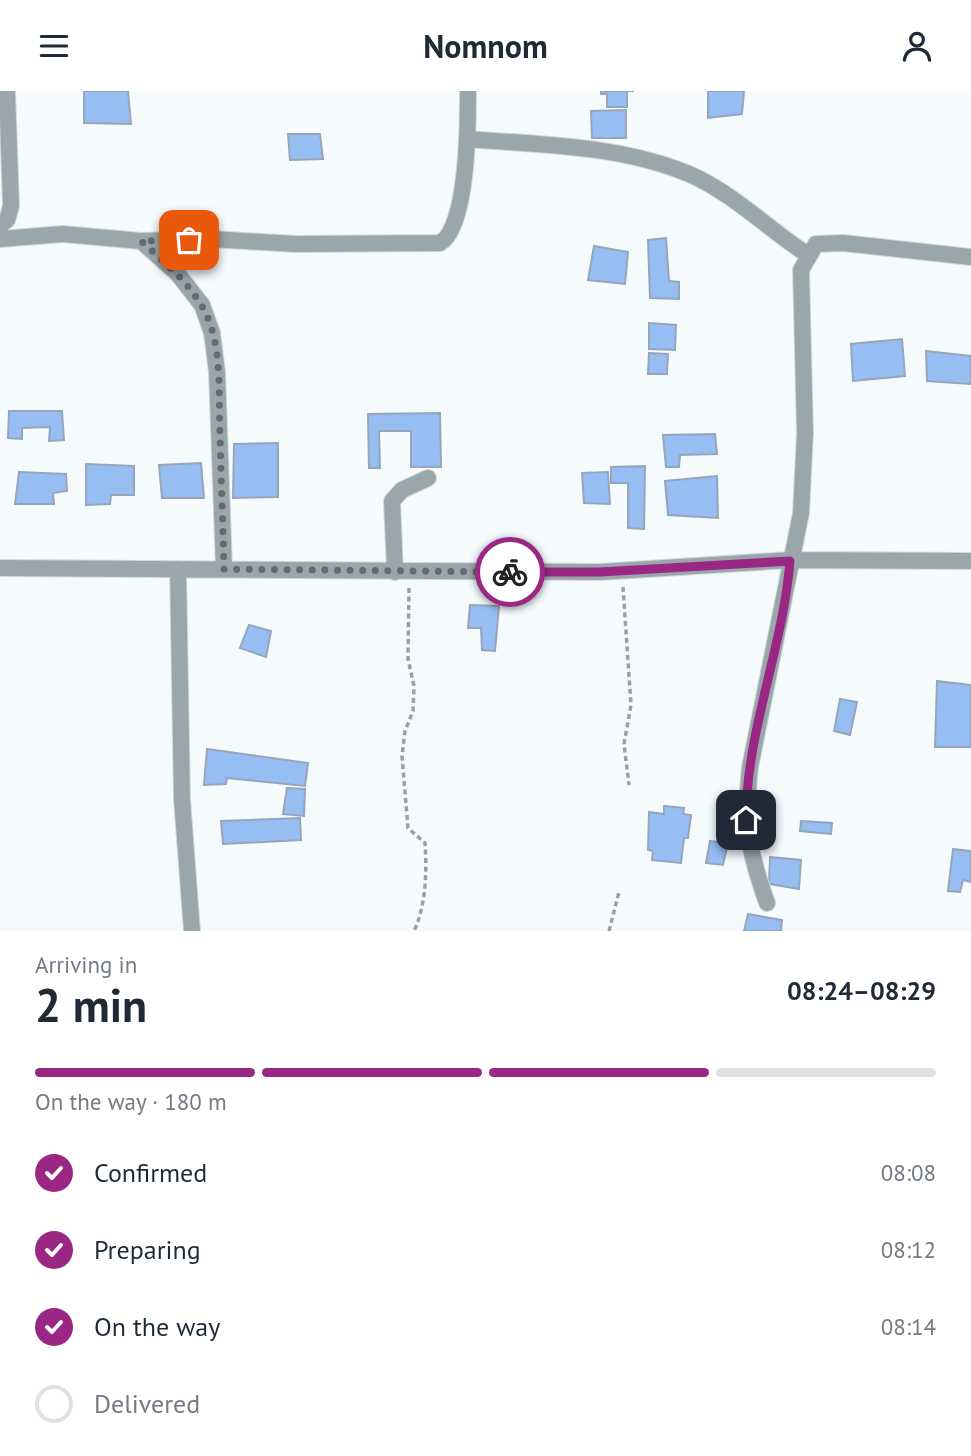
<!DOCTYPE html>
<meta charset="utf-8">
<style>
body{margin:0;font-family:"PT Sans",sans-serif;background:#f6f6f7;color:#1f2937;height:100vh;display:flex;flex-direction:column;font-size:26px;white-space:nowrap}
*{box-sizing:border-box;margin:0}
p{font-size:23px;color:#747a83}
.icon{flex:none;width:38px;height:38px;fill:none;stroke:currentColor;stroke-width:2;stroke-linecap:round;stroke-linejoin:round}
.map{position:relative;height:840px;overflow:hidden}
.details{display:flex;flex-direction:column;background:#fff;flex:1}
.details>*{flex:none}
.pin{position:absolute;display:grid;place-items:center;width:60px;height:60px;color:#fff;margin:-30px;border-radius:14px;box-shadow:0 4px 10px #0006}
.courier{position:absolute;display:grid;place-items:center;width:70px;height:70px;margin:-35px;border:5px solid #9a2784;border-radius:50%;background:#fff;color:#222;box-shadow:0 2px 9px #0007}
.overview em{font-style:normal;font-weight:700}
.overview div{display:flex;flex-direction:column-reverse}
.overview{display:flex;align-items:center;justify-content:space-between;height:119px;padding:0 35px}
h1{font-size:46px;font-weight:700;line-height:52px}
.bar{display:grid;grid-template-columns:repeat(4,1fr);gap:10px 7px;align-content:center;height:84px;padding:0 35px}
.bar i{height:9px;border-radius:5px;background:#e0e1e3}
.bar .current{background:#9a2784}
.bar p{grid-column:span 4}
ol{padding:0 35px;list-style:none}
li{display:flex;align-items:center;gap:21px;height:77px}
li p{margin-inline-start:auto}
li .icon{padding:7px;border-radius:50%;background:#9a2784;color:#fff;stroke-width:4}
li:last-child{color:#747a83}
li i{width:38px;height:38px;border:4px solid #e0e1e3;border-radius:50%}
header{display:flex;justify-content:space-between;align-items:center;height:91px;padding:0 35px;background:#fff;font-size:32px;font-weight:700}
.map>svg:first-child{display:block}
.building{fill:#96bef3;stroke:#96a5ba;stroke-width:2}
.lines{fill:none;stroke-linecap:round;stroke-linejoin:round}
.minor-casing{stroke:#d1d7da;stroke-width:18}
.path{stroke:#99a0a4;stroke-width:3.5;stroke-dasharray:5 3.5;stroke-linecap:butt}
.minor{stroke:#9aa7aa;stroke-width:16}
.done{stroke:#636b70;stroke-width:7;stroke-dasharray:0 12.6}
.route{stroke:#9a2784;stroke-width:9}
</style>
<header><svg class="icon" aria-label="menu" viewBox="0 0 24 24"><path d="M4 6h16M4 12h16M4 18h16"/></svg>Nomnom<svg class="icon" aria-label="person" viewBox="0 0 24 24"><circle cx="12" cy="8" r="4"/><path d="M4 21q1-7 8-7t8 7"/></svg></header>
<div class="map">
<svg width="971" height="840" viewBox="0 0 971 840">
<rect width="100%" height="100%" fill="#f5fafd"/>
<path class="building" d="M84,0H128L131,33L84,32Z
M601,0H634H627V16H607V3H601Z
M708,0H744L742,23L708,27Z
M626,19V47H592L591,20Z
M288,43H320L323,68L290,69Z
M666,147L669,190L679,191V208L650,207L648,149Z
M594,155L628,161L625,193L588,189Z
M649,232L676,234L675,259L649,258Z
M902,248L905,285L853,290L851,253Z
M926,260L971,265V293L927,290Z
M649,262L668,263L667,283H648Z
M9,320H62L64,349L49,350L50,336L22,337V348L8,347Z
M440,322L441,376H411V340H379L380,377H369L368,323Z
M715,343L717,363L680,364L679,376H666L663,344Z
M278,352V406L233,407L234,353Z
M201,372L204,407H162L159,374Z
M86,373L134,375V404H111L110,413L86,414Z
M645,375L644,438L628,437V392H611V376Z
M19,381L66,383L67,400L53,402L54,413H15Z
M608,381L610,413L584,412L582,382Z
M717,385L718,427L668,424L665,390Z
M470,514L499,515L495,560L482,559L481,537H468Z
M249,534L271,540L266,566L240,557Z
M937,590L971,594V656H935Z
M840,608L857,611L850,644L834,640Z
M207,658L308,672L305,695L227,687L226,693L204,694Z
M287,697L305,698L304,725L283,723Z
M664,715L684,717L683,723L691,724L688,747H684L681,772L652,769L653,760L648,759L649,721L664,723Z
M300,727L301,749L223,753L221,730Z
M801,730L832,732L831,743L800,740Z
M710,750L728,752L723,774L706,772Z
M953,758L971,760V791L963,789L960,801L948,800Z
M770,766L801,769L799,798L769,793Z
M748,823L782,829L781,840H744Z"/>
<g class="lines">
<defs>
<path id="minor" d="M467,48C542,54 619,54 689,83C733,102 768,138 808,164
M0,135L7,129L11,115L7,0
M0,148L63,143L141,150L212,148L295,153L440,152C468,137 468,31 468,0
M141,150L177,182L202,214L212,242L217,281L224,478
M0,477L600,481L790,469L971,470
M178,478L182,708L192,840
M395,481L392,410L402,399L428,387
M767,812C748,759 744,733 750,676L801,422L805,342L801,179L816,153L843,152L971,166"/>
</defs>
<use href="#minor" class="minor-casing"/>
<path class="path" d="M623,496L631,614L624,653L629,694
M409,497L408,568L414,595L413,620L405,640L402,665L408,737L425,752C427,780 426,815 414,840
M609,840L619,801"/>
<use href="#minor" class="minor"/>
</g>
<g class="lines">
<path class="done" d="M189,149L141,150C163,170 185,188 200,212C224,249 218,303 220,344C221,389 223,434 224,478L510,481"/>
<path class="route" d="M510,481H600L790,470C783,557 746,641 746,729"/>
</g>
</svg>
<div class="pin" style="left:189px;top:149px;background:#ea580c"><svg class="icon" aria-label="bag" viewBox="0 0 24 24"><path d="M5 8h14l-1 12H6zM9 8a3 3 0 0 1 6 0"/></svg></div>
<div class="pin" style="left:746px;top:729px;background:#1f2937"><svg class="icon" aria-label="home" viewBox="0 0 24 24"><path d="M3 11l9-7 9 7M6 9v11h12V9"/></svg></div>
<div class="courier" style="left:510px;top:481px"><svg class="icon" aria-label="bike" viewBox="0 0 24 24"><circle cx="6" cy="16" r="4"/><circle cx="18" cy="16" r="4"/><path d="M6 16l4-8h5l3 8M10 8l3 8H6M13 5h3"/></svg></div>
</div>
<section class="details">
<div class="overview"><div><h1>2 min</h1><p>Arriving in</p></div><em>08:24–08:29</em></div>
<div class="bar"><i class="current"></i><i class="current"></i><i class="current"></i><i></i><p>On the way · 180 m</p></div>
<ol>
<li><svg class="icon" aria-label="check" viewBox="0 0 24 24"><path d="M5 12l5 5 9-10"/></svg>Confirmed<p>08:08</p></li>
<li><svg class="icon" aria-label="check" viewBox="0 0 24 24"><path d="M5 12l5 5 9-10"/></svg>Preparing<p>08:12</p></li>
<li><svg class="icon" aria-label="check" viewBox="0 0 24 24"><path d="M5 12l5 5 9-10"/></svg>On the way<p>08:14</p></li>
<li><i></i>Delivered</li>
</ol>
</section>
